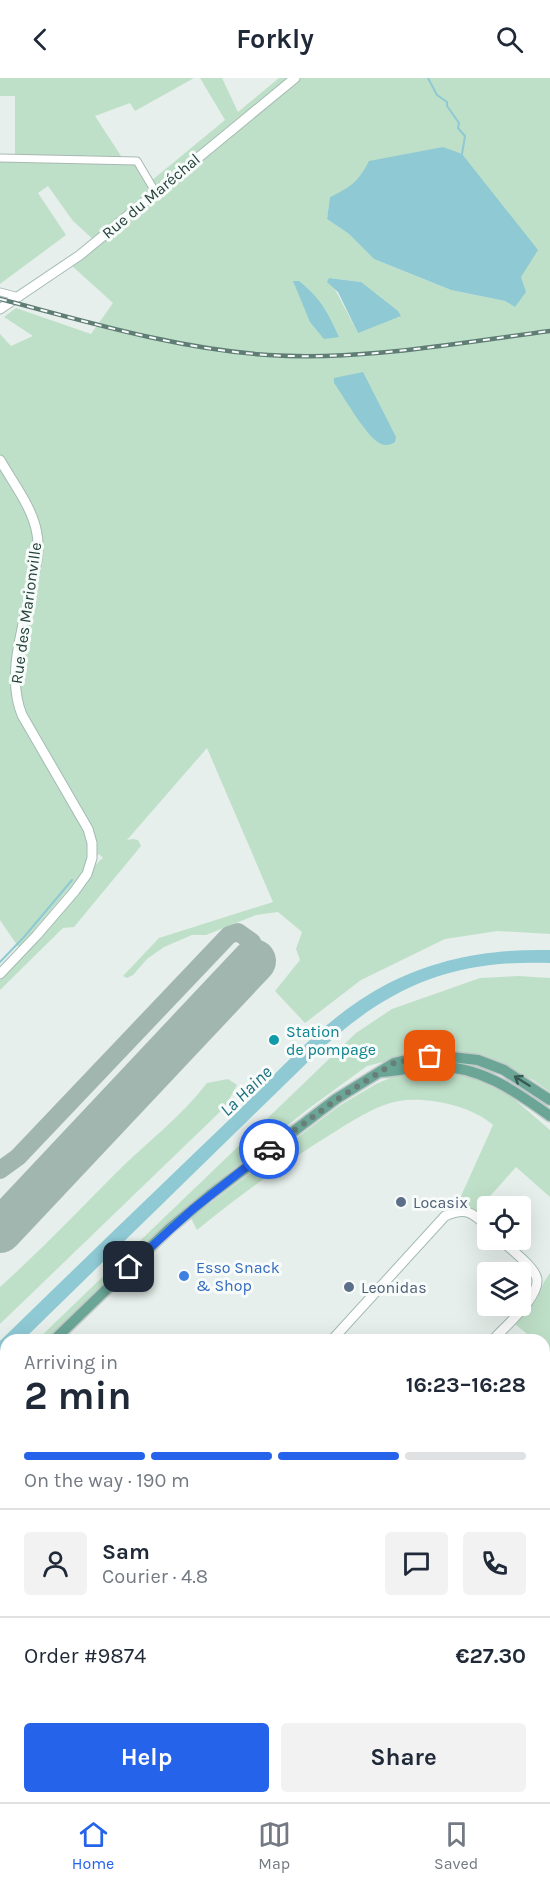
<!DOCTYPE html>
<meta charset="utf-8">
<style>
body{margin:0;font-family:Karla,sans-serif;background:#f2f2f3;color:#1f2937;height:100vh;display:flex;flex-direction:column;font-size:22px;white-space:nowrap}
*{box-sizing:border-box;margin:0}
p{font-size:20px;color:#747a83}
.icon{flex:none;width:33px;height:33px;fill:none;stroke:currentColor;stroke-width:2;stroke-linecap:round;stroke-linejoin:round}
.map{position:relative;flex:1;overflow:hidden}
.side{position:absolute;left:0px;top:1256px;width:550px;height:470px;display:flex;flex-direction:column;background:#fff;border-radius:18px 18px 0 0;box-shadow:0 6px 24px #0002}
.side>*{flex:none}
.fabs{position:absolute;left:477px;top:1118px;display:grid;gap:12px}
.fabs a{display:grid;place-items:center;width:54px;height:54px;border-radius:6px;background:#fff;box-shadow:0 6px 24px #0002;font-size:30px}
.pin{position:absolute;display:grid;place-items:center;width:51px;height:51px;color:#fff;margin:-26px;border-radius:12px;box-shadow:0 3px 9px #0006}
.courier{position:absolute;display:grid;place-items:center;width:60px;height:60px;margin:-30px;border:4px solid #2563eb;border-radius:50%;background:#fff;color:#222;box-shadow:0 2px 8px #0007}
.head em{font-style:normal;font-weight:700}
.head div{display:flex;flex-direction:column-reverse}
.head{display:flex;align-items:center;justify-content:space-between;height:102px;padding:0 24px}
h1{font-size:39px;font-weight:700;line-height:45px}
.bar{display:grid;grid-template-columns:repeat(4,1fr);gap:9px 6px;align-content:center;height:72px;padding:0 24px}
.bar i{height:8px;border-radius:4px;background:#e0e1e3}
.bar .current{background:#2563eb}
.bar p{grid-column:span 4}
.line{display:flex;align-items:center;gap:15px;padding:0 24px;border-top:2px solid #e0e1e3}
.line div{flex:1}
.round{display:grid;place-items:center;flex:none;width:63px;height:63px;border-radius:6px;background:#f2f2f3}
.action{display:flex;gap:12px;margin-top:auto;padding:12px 24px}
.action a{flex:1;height:69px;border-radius:6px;background:#2563eb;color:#fff;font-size:24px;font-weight:700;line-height:69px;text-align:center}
.action a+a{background:#f2f2f3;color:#1f2937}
header{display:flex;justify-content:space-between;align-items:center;height:78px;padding:0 24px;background:#fff;font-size:27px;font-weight:700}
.dock{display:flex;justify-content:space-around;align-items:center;height:84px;border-top:2px solid #e0e1e3;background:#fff;font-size:16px;color:#747a83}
.dock a{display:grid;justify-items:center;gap:3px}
.dock .current{color:#2563eb}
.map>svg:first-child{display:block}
.green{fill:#bfe0c8;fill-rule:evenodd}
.water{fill:#8ec9d4}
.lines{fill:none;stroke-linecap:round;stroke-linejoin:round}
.stream{stroke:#8ec9d4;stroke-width:2}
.taxiway{stroke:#a2b6b0;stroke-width:18}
.runway{stroke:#a2b6b0;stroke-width:44}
.street-casing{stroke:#a8b8b2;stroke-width:9}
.secondary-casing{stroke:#a4bbb3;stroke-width:11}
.primary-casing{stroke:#c2cac8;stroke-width:13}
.highway-casing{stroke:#c2cac8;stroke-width:14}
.street{stroke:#fff;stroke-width:7}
.secondary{stroke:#fff;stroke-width:9}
.primary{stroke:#6aa596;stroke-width:10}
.highway{stroke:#2f6f62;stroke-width:12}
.rail-casing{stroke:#5f7d75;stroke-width:4.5}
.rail{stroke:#f7fbf9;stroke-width:2;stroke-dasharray:7;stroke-linecap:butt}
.oneway{stroke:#365b51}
.done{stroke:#687f78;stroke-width:6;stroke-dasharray:0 10.8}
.route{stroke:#2563eb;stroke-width:8}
.culture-dot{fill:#0f9aa8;stroke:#f7fbf9;stroke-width:2}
.service-dot{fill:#5c6f8a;stroke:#f7fbf9;stroke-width:2}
.shop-dot{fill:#3f7fe0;stroke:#f7fbf9;stroke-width:2}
.labels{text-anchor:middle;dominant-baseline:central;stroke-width:6;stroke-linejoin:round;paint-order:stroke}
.street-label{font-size:16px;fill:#24423a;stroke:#f7fbf9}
.culture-label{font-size:16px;fill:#0d838f;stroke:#f7fbf9;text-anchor:start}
.service-label{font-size:16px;fill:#4e5e75;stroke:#f7fbf9;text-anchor:start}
.shop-label{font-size:16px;fill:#366cbe;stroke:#f7fbf9;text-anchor:start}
.water-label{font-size:18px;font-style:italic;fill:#1c6f80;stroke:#f7fbf9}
</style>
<header><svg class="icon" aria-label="back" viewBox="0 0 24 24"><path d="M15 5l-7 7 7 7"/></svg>Forkly<svg class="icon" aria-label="search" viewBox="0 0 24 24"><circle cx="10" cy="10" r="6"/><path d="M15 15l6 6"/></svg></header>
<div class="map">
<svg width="550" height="1724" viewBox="0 0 550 1724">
<rect width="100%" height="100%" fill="#e6efeb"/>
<path class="green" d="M0,0H194L135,33L130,25L95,38L123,81L15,78V18H0Z
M200,0H222L238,34L279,0H288L158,109L151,103L225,42Z
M298,0H550V856L497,853L445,861L361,902L305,945L275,913L300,882L296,871L302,854L278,834L256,837L206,857H192L164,869L147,881L133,897L127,900L123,898L159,860L273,824L207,670L127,762L133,761L138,762L141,768L74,849L63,850L0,912V902C30,872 58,840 85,807C92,798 93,786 103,780L99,776L19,870L0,842V256L11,268L33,258L4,239L16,230L91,256L113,225L71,187ZM361,98L515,229L505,223L451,212L374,181L349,156L327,141L330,119L350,110ZM329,200L361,204L358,255Z
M0,82L136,84L152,113L94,162L73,143L48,108L38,115L66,157L0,206Z
M518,898L550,900V1014L533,1002L483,979L428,973L367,988L308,1031L217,1104L168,1146L47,1261L37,1262L356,955L392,931L480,900Z
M441,991L462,993L499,1008L550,1052V1119L516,1089L476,1134L466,1127H457L493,1047C473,1029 434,1020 407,1022C381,1024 357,1040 336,1053C287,1083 241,1116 197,1152L191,1140L339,1028L376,1006L402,995Z
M228,1001L237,1007L225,1029L0,1246V1209C40,1173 77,1134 115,1096C146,1065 181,1039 207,1005Z
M550,1195V1276L545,1271L544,1262L533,1261L515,1246L536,1222L544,1204Z
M0,1559L6,1565V1670L0,1666Z"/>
<path class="water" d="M443,69L462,76L538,172L521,199L526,214L515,229L505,223L451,212L374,181L349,156L327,141L330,119C351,109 358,104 369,83Z
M329,200L361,204L398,233L401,238L358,255L338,214L327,204Z
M293,203H299C321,221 327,233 339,259L324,261L310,244Z
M363,294L396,359L395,364C391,367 386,368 381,366C366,359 345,320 334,305V300Z
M550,872V885C450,881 385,910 313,979L24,1261L6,1262V1279L0,1285V1263C77,1188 155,1113 232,1039C280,992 327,937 387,906C441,879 491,871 550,872Z"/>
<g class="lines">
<path class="stream" d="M428,0L437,17L447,24V28L459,45L458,50L465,58L462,76
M0,884L24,859L72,802"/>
<path class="taxiway" d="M0,1092L18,1079L229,857L238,854L252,864L257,877L254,883"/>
<path class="runway" d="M0,1153L254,883"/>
<defs>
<path id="street" d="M0,80L137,83L156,115
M0,214L19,219
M544,1701L550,1710
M359,1719L367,1724
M305,1724L310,1719
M404,1724L407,1719"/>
<path id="secondary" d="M0,231L80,177L295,0
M0,382C13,405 33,430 37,456C40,472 36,487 33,502C25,544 5,596 22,637L88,751L92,765V780L87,796L74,814L37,857L0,896
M332,1262L445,1138C466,1129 472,1134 488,1149
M493,1262C504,1249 544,1216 536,1198C531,1186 510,1171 500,1161
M0,1476L6,1470"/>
<path id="primary" d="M382,994C399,993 416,988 433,988C480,988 514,1012 550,1038
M54,1262L169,1151L210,1117L336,1021L394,985L418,979L442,978L478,982L504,992L550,1022
M0,1313L6,1307"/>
<path id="highway" d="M544,1441L550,1435
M544,1472L550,1466
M544,1486L550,1482
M264,1724L269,1719
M285,1724L290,1719"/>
</defs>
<use href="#street" class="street-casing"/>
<use href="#secondary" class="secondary-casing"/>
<use href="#primary" class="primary-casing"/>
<use href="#highway" class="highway-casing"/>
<use href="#street" class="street"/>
<use href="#secondary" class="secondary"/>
<use href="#primary" class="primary"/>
<use href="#highway" class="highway"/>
<defs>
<path id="rail" d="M0,221C88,244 177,271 268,277C363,283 457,265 550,253"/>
</defs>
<use href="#rail" class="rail-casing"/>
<use href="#rail" class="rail"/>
</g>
<defs><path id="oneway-shaft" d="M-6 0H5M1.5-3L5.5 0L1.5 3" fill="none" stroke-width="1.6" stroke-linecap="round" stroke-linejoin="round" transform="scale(1.5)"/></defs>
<use class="oneway" href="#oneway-shaft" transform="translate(522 1003) rotate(-148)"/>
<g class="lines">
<path class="done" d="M269,1071L336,1022L394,985L430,978"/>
<path class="route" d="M129,1189L193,1131L269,1071"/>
</g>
<circle class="culture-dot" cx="274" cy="962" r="6"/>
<g class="service-dot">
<circle cx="401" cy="1124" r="6"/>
<circle cx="349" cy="1209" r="6"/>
</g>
<circle class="shop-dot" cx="184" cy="1198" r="6"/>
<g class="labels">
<g class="street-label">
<text transform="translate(151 118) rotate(-40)">Rue du Maréchal</text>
<text transform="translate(26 535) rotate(-82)">Rue des Marionville</text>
</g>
<g class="culture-label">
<text x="286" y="953">Station<tspan x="286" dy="18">de pompage</tspan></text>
</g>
<g class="service-label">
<text x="413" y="1124">Locasix</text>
<text x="361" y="1209">Leonidas</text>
</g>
<g class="shop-label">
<text x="196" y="1189">Esso Snack<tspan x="196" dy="18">&amp; Shop</tspan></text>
</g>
<g class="water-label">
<text transform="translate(246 1013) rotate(-44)">La Haine</text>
</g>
</g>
</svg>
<div class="fabs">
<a><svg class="icon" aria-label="locate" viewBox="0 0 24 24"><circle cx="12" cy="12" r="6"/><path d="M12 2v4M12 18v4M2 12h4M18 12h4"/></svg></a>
<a><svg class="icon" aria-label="layers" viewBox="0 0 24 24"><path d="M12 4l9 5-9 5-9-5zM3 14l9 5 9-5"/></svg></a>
</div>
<div class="pin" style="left:430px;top:978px;background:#ea580c"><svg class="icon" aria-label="bag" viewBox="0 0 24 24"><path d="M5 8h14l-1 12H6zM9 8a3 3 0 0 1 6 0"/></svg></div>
<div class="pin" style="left:129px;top:1189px;background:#1f2937"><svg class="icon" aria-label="home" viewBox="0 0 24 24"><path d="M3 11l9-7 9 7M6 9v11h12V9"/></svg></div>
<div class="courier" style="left:269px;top:1071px"><svg class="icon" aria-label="car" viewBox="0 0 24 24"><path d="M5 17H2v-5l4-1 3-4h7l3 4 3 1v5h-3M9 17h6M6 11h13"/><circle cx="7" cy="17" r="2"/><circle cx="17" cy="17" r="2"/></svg></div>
<section class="side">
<div class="head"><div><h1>2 min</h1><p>Arriving in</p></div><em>16:23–16:28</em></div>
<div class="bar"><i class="current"></i><i class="current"></i><i class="current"></i><i></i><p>On the way · 190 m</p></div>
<div class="line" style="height:108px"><a class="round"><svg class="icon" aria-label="person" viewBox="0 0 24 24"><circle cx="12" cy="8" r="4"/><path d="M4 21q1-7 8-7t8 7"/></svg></a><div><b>Sam</b><p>Courier · 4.8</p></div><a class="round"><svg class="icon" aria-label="chat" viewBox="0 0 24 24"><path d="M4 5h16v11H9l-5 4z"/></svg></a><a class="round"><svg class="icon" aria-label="phone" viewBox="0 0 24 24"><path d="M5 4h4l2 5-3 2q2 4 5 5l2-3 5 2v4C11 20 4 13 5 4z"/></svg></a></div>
<div class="line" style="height:78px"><div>Order #9874</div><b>€27.30</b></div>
<div class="action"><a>Help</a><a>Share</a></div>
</section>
</div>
<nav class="dock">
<a class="current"><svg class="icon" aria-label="home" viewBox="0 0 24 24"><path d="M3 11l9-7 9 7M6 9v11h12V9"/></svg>Home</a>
<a><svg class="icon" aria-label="map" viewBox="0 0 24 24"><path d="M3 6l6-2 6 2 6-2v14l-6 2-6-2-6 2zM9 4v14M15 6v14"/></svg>Map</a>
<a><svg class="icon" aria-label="saved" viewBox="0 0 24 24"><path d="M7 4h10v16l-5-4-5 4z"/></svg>Saved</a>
</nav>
